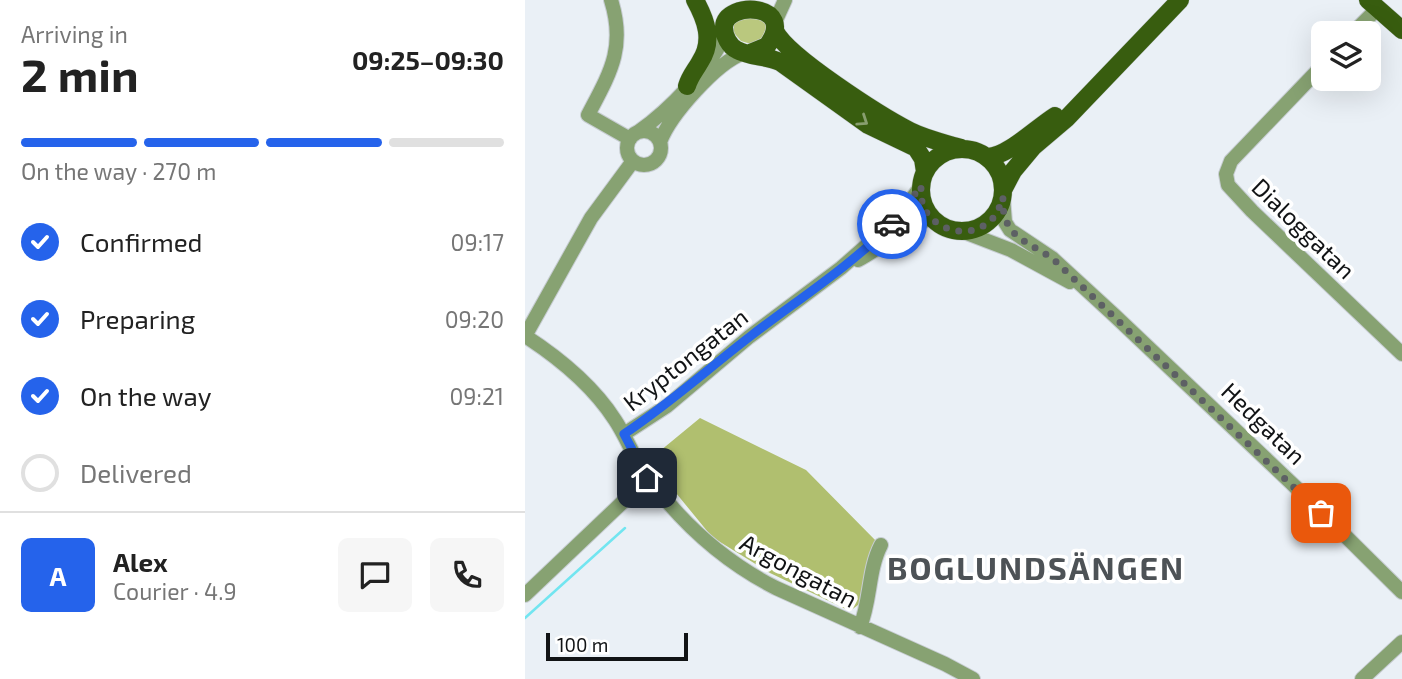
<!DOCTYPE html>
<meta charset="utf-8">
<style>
body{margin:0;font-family:"Exo 2",sans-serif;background:#f6f6f6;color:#222;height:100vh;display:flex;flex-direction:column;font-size:26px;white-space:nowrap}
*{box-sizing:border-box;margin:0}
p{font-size:23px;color:#767676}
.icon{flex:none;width:38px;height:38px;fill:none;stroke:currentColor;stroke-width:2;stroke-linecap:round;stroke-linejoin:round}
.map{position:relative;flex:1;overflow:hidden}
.details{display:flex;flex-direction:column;background:#fff;width:525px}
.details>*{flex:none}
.tools{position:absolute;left:786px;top:21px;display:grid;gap:14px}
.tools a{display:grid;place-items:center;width:70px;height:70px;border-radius:10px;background:#fff;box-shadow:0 7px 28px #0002;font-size:35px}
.scale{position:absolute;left:21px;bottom:18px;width:142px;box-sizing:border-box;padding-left:7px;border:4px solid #111315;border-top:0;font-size:19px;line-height:24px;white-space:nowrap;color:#111315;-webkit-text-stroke:5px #fff;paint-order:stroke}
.pin{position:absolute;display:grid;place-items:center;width:60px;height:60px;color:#fff;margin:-30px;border-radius:14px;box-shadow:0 4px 10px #0006}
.courier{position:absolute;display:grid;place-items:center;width:70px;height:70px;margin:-35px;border:5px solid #2563eb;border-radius:50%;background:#fff;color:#222;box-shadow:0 2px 9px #0007}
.head em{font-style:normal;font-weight:700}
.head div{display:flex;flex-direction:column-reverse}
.head{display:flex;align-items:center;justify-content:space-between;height:119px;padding:0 21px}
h1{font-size:46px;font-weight:700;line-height:52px}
.bar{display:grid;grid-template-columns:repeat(4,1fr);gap:10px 7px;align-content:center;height:84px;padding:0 21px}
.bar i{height:9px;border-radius:5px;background:#e0e0e0}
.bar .selected{background:#2563eb}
.bar p{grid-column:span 4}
.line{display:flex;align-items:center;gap:18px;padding:0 21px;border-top:2px solid #e0e0e0}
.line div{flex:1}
.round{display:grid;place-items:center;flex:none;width:74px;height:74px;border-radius:10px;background:#f6f6f6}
ol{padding:0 21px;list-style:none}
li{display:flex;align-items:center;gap:21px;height:77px}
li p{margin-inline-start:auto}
li .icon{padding:7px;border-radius:50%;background:#2563eb;color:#fff;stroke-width:4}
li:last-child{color:#767676}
li i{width:38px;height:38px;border:4px solid #e0e0e0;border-radius:50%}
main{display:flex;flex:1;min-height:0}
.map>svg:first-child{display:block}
.green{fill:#bac87e}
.forest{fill:#b0bf6f}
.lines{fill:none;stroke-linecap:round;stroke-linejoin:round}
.stream{stroke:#72e5f0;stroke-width:2.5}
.minor-casing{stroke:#c7cdd2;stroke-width:16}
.major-casing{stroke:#c7cdd2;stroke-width:19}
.minor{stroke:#87a272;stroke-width:14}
.major{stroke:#385d0f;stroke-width:18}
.oneway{stroke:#889e6f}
.done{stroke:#5d6064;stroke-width:7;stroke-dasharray:0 12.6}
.route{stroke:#2563eb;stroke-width:9}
.labels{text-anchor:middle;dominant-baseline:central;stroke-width:7;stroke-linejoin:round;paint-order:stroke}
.street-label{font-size:24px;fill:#111315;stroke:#fff}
.district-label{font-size:32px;font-weight:bold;letter-spacing:2px;fill:#4d5256;stroke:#fff}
</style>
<main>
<section class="details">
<div class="head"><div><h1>2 min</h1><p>Arriving in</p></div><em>09:25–09:30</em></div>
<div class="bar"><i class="selected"></i><i class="selected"></i><i class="selected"></i><i></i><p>On the way · 270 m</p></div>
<ol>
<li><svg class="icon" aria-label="check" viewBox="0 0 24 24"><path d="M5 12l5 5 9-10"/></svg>Confirmed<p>09:17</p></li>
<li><svg class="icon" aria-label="check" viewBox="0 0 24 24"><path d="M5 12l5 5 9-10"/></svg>Preparing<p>09:20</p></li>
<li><svg class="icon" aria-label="check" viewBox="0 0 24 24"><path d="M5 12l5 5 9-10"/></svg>On the way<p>09:21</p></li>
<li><i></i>Delivered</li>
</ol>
<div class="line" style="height:126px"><b class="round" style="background:#2563eb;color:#fff">A</b><div><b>Alex</b><p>Courier · 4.9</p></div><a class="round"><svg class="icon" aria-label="chat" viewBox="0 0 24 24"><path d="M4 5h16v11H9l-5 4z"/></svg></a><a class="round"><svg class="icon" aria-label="phone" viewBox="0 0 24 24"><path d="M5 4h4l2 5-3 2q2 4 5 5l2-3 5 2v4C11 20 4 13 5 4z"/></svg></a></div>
</section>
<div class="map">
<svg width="877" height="679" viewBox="0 0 877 679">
<rect width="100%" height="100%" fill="#eaf0f6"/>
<path class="green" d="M225,11L241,23V29L236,39L226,44L216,41L209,33V23Z"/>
<path class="forest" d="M175,418L281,470L352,542L343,558L337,602L325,611L245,573L187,537L124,460Z"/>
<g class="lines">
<path class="stream" d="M0,618L100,528"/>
<defs>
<path id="minor" d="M86,0C101,48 85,73 63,115L105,139
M250,22L260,0
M828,33L853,8
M798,65L706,161L701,174L703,185L727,211L877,354
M102 148a17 17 0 1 1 34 0a17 17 0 1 1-34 0Z
M113,132C142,112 188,66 200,33
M135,142C145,115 192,62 219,53
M478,197L480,222L485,230L527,258L589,315L780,496L877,592
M439,232L486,250L545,282
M333,260C357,248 382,222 407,219
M0,336C34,358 68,386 90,420C102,438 109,459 122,476C157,524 198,561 251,588L420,664L448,679
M0,336L66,218L108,161
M99,434L142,406L224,337L316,268L374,217L396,186
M0,595L123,478
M335,627C346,600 343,570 356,545
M837,679L877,642"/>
<path id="major" d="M843,0L877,30
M250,31C263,57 356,116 385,131C401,139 419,143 436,148
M225,53L242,46C274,3 200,0 199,27C199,36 204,46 212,50C225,57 242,56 255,62L343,125L391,148L398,159L400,172
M162,86C165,76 170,71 175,62C189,41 181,20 170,0
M396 190a41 41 0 1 1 82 0a41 41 0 1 1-82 0Z
M463,157C483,156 511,128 530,116
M478,190L488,171L508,147L541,119L655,0"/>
</defs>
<use href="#minor" class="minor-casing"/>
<use href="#major" class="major-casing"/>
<use href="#minor" class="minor"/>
<use href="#major" class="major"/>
</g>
<defs><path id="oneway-chevron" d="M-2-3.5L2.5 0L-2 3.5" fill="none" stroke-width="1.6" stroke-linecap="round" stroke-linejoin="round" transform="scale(1.75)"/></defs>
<use class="oneway" href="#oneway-chevron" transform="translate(338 121) rotate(34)"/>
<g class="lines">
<path class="done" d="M367,224L396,186C396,193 396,201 399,208C411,232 446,239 465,221C472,215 475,206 478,197C476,235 499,240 527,258L796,513"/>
<path class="route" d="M122,478L99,434C144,404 184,368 227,335C274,299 325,266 367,224"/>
</g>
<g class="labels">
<g class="street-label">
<text transform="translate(779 228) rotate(44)">Dialoggatan</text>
<text transform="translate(160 359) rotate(-38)">Kryptongatan</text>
<text transform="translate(739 423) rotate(44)">Hedgatan</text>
<text transform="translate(274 570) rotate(28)">Argongatan</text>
</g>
<g class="district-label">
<text x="511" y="567">BOGLUNDSÄNGEN</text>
</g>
</g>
</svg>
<div class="tools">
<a><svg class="icon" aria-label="layers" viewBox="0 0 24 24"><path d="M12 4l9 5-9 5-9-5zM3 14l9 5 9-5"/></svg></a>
</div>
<div class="scale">100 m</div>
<div class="pin" style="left:796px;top:513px;background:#ea580c"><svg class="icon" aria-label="bag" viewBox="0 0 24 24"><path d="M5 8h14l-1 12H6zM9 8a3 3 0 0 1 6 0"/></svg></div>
<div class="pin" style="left:122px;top:478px;background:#1f2937"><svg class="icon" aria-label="home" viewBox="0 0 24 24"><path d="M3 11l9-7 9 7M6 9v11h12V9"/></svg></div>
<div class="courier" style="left:367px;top:224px"><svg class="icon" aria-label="car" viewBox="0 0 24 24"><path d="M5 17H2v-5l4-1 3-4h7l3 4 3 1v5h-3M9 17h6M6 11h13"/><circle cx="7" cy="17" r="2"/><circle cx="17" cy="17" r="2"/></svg></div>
</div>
</main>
